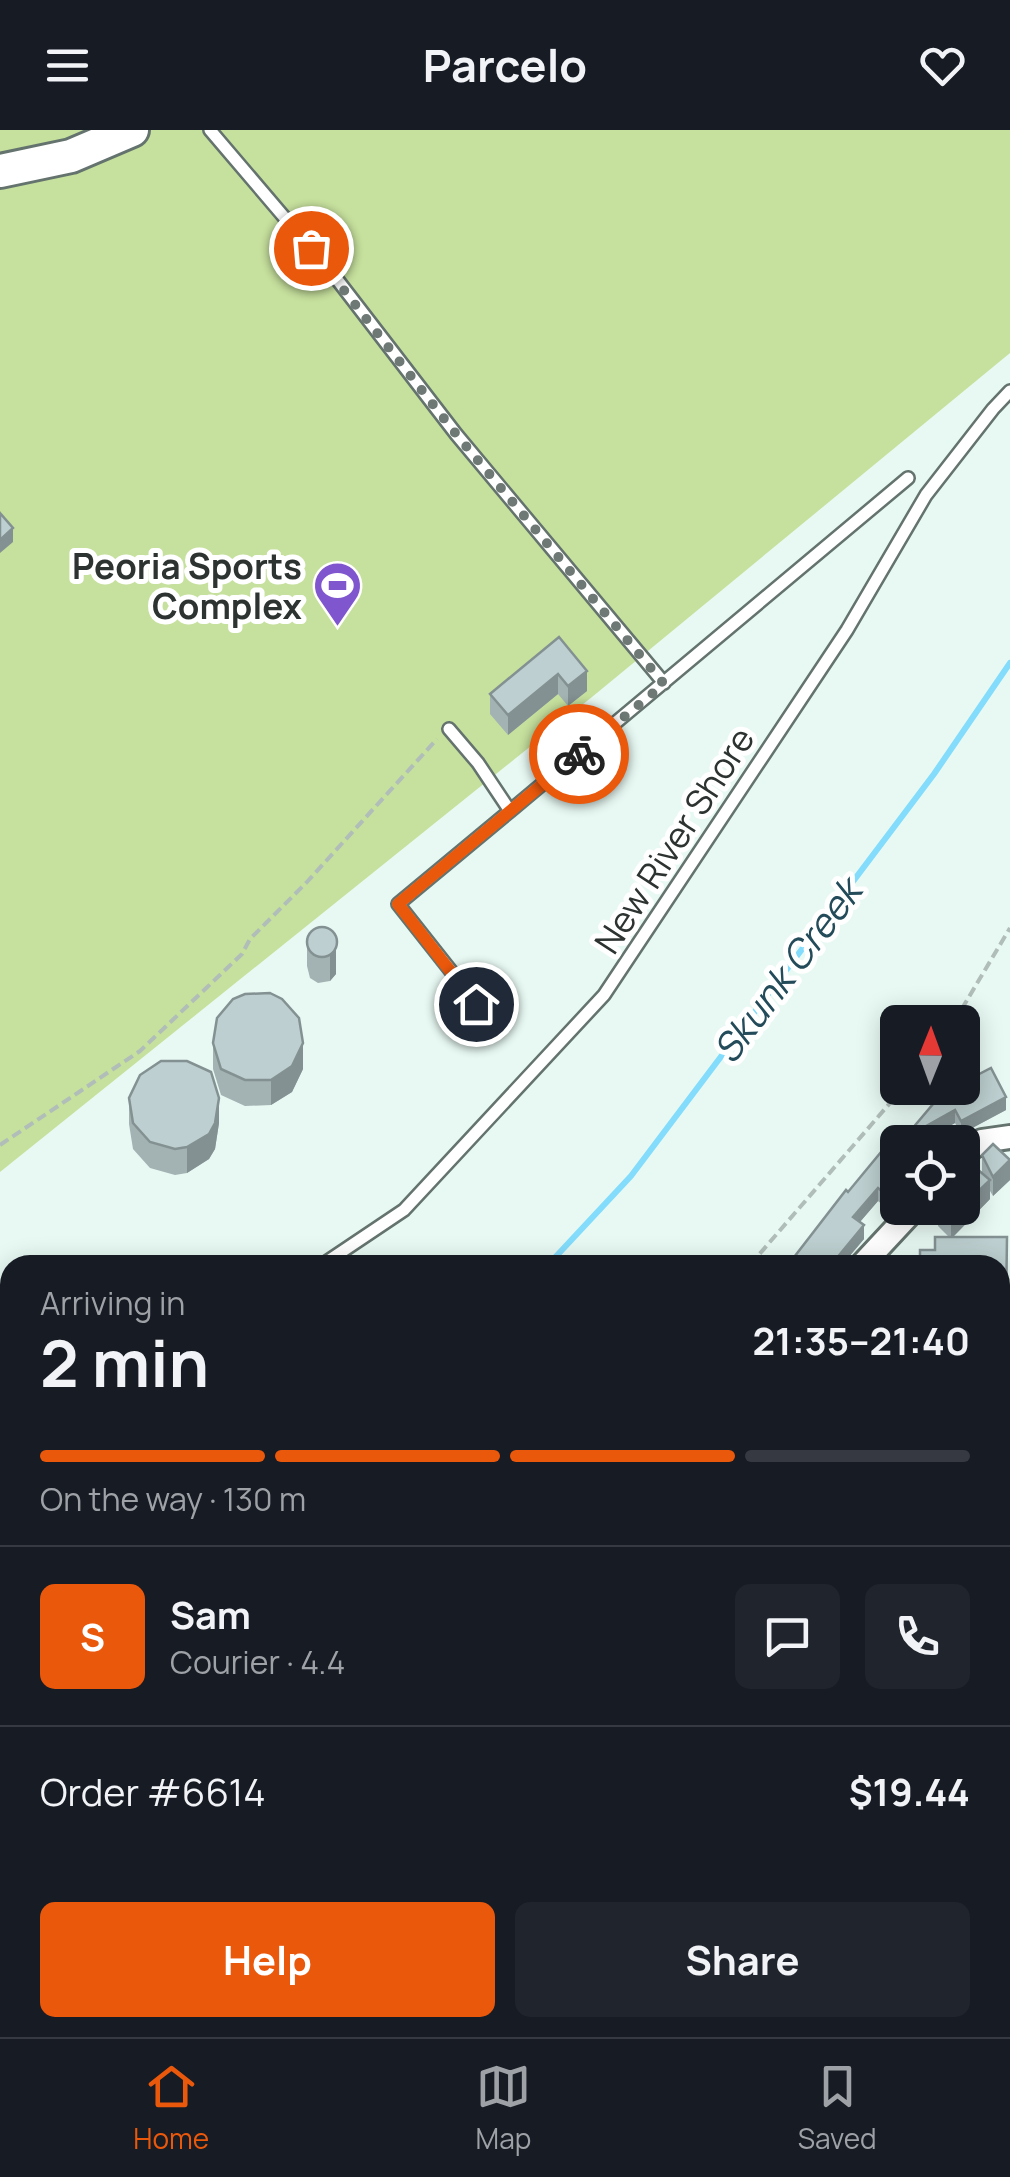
<!DOCTYPE html>
<meta charset="utf-8">
<style>
body{margin:0;font-family:Manrope,sans-serif;background:#20242c;color:#f1f3f6;height:100vh;display:flex;flex-direction:column;font-size:38px;white-space:nowrap}
*{box-sizing:border-box;margin:0}
p{font-size:32px;color:#9ea1a6}
.icon{flex:none;width:55px;height:55px;fill:none;stroke:currentColor;stroke-width:2;stroke-linecap:round;stroke-linejoin:round}
.map{position:relative;flex:1;overflow:hidden}
.sheet{position:absolute;left:0px;top:1125px;width:1010px;height:782px;display:flex;flex-direction:column;background:#171b24;border-radius:30px 30px 0 0;box-shadow:0 5px 25px #0003}
.sheet>*{flex:none}
.needle{width:65px;rotate:1deg}
.tools{position:absolute;left:880px;top:875px;display:grid;gap:20px}
.tools a{display:grid;place-items:center;width:100px;height:100px;border-radius:15px;background:#171b24;box-shadow:0 5px 25px #0003;font-size:50px}
.pin{position:absolute;display:grid;place-items:center;width:85px;height:85px;color:#fff;margin:-42px;border:5px solid #fff;border-radius:50%;box-shadow:0 2px 10px #0007}
.courier{position:absolute;display:grid;place-items:center;width:100px;height:100px;margin:-50px;border:8px solid #ea580c;border-radius:50%;background:#fff;color:#222;box-shadow:0 2px 12px #0007}
.headline em{font-style:normal;font-weight:700}
.headline div{display:flex;flex-direction:column-reverse}
.headline{display:flex;align-items:center;justify-content:space-between;height:170px;padding:0 40px}
h1{font-size:65px;font-weight:700;line-height:75px}
.bar{display:grid;grid-template-columns:repeat(4,1fr);gap:15px 10px;align-content:center;height:120px;padding:0 40px}
.bar i{height:12px;border-radius:8px;background:#363941}
.bar .on{background:#ea580c}
.bar p{grid-column:span 4}
.line{display:flex;align-items:center;gap:25px;padding:0 40px;border-top:2px solid #363941}
.line div{flex:1}
.round{display:grid;place-items:center;flex:none;width:105px;height:105px;border-radius:15px;background:#20242c}
.button{display:flex;gap:20px;margin-top:auto;padding:20px 40px}
.button a{flex:1;height:115px;border-radius:15px;background:#ea580c;color:#fff;font-size:40px;font-weight:700;line-height:115px;text-align:center}
.button a+a{background:#20242c;color:#f1f3f6}
header{display:flex;justify-content:space-between;align-items:center;height:130px;padding:0 40px;background:#171b24;font-size:45px;font-weight:700}
.menu{display:flex;justify-content:space-around;align-items:center;height:140px;border-top:2px solid #363941;background:#171b24;font-size:28px;color:#9ea1a6}
.menu a{display:grid;justify-items:center;gap:5px}
.menu .on{color:#ea580c}
.map>svg:first-child{display:block}
.green{fill:#c6e09d}
.lines{fill:none;stroke-linecap:round;stroke-linejoin:round}
.stream{stroke:#83dcfb;stroke-width:6}
.lane-casing{stroke:#64736e;stroke-width:16}
.street-casing{stroke:#64736e;stroke-width:28}
.secondary-casing{stroke:#64736e;stroke-width:38}
.path{stroke:#b0bdb9;stroke-width:4;stroke-dasharray:10 5;stroke-linecap:butt}
.lane{stroke:#fff;stroke-width:11}
.street{stroke:#fff;stroke-width:22}
.secondary{stroke:#fff;stroke-width:32}
.wall{fill:#a3b2b3}
.shaded-wall{fill:#849192}
.building{fill:#bdcfd0;stroke:#849192;stroke-width:2.5}
.done{stroke:#6e7875;stroke-width:10;stroke-dasharray:0 18}
.route{stroke:#ea580c;stroke-width:12}
.labels{text-anchor:middle;dominant-baseline:central;stroke-width:10;stroke-linejoin:round;paint-order:stroke}
.poi-label{font-size:35px;font-weight:bold;fill:#2d3331;stroke:#fff;text-anchor:end}
.street-label{font-size:35px;fill:#2d3331;stroke:#fff}
.water-label{font-size:38px;font-style:italic;fill:#234b59;stroke:#fff}
</style>
<header><svg class="icon" aria-label="menu" viewBox="0 0 24 24"><path d="M4 6h16M4 12h16M4 18h16"/></svg>Parcelo<svg class="icon" aria-label="heart" viewBox="0 0 24 24"><path d="M12 20l-8-8c-3-5 5-10 8-4 3-6 11-1 8 4z"/></svg></header>
<div class="map">
<svg width="1010" height="1907" viewBox="0 0 1010 1907">
<rect width="100%" height="100%" fill="#e8f9f3"/>
<path class="green" d="M0,0H1010V223L592,567L0,1042Z"/>
<g class="lines">
<path class="stream" d="M548,1135L631,1046L934,644L1010,533
M0,1406H10"/>
<defs>
<path id="lane" d="M210,0L336,148L456,304L664,553
M449,599L478,633L510,681L908,348
M477,874L398,774L510,681
M322,1135L404,1080L604,865L847,500L926,365L993,279L1010,261
M0,1232L10,1228"/>
<path id="street" d="M962,1024L982,1011L1010,1007
M862,1135L915,1078
M1000,1613H1010
M0,1624L10,1622
M0,1738H10
M0,1857H10
M467,1907V1898
M1004,1907L1010,1669"/>
<path id="secondary" d="M0,41L71,26L132,0"/>
</defs>
<use href="#lane" class="lane-casing"/>
<use href="#street" class="street-casing"/>
<use href="#secondary" class="secondary-casing"/>
<path class="path" d="M954,892L1010,798
M0,1015L140,921L242,824L250,809L306,753L437,609
M750,1135L903,958
M0,1525L10,1523"/>
<use href="#lane" class="lane"/>
<use href="#street" class="street"/>
<use href="#secondary" class="secondary"/>
</g>
<path class="wall" d="M559,507L587,561L568,576L558,564L508,605L490,584V564Z
M326,797L336,844L330,851L318,853L310,848L307,836V810Z
M213,913L303,939L292,962L271,975L245,976L221,965L213,939Z
M129,968L219,993L215,1019L209,1029L187,1043L175,1045L150,1038L133,1019L129,994Z
M931,970L1006,980L961,1004L955,993L930,1007L901,1012L931,976Z
M898,1016V1072L890,1081L878,1071L860,1092L864,1109L842,1135H788L848,1062Z
M982,1025L1010,1050L993,1066L990,1061V1069L953,1107H1007L1006,1194H1000V1135L935,1120L949,1107L938,1096V1078H962L982,1043Z
M1000,1217H1005L1004,1292H1000Z
M10,1640V1671L4,1672L1,1656V1642Z
M0,1675H10V1708H0Z
M0,1741L10,1742V1841L0,1840Z
M489,1898H964L497,1905H489Z"/>
<path class="shaded-wall" d="M13,398V412L0,423V410Z
M587,541V561L568,576V556Z
M558,544V564L508,605V585Z
M336,819V844L330,851V825Z
M303,913V939L292,962L271,975V950Z
M1006,967V980L961,1004V991Z
M219,968V993L215,1019L209,1029L187,1043V1017Z
M955,980V993L921,1012V999Z
M1010,1030V1050L993,1066V1047Z
M990,1050V1069L951,1109V1089Z
M878,1058V1071L853,1100V1087Z
M898,1059V1072L890,1081V1068Z
M864,1095V1109L842,1135H831Z
M10,1591V1605L0,1607V1594Z"/>
<path class="building" d="M0,383L13,398L0,410Z
M559,507L587,541L568,556L558,544L508,585L490,564Z
M307 812a15 15 0 1 1 30 0a15 15 0 1 1-30 0Z
M270,863L282,869L299,888L303,913L292,936L271,950H245L221,939L213,913L217,888L233,869L245,864Z
M161,931H187L211,942L219,968L215,993L209,1004L187,1017L175,1019L150,1012L133,993L129,968L140,945Z
M991,938L1006,967L961,991L955,980L921,999L936,1012H901L933,974L931,970L955,958H962V953Z
M993,1014L1010,1030L993,1047L982,1025Z
M886,1016L893,1022L898,1016V1059L890,1068L878,1058L853,1087L864,1095L831,1135H788L846,1060L848,1062Z
M963,1027L990,1050L962,1077V1027Z
M939,1078H962L951,1089Z
M935,1107H1007L1006,1180H1000V1135H920V1120H935Z
M1000,1217H1005L1004,1279H1000Z
M1000,1309H1003L1002,1376H1000Z
M10,1558V1591L0,1594V1560Z
M10,1640V1658L4,1659L1,1642Z
M0,1675H10V1695L0,1694Z
M0,1741L10,1742V1827H0Z
M0,1859H10V1898H426V1907H0Z
M497,1898H964V1907H497Z"/>
<g class="lines">
<path class="done" d="M311,118L456,304L664,554L579,624"/>
<path class="route" d="M476,874L398,774L579,624"/>
</g>
<defs>
<symbol id="stadium-pin" viewBox="-11 -11 22 30"><path d="M0 17L-7.5 6A9.5 9.5 0 1 1 7.5 6Z" fill="#8056cf" stroke="#fff"/><path d="M0-5a6.5 5 0 1 0 0 10a6.5 5 0 1 0 0-10ZM-3.5-1.8h7v3.6h-7Z" fill="#fff"/></symbol>
</defs>
<g fill-rule="evenodd">
<use href="#stadium-pin" x="310" y="428" width="55" height="75"/>
</g>
<g class="labels">
<g class="poi-label">
<text x="302" y="436">Peoria Sports<tspan x="302" dy="40">Complex</tspan></text>
</g>
<g class="street-label">
<text transform="translate(674 710) rotate(-57)">New River Shore</text>
</g>
<g class="water-label">
<text transform="translate(786 840) rotate(-53)">Skunk Creek</text>
</g>
</g>
</svg>
<div class="tools">
<a><svg class="needle" viewBox="-14 -14 28 28"><path d="M0-13l5 13h-10z" fill="#e53935"/><path d="M0 13l5-13h-10z" fill="#9ea1a6"/></svg></a>
<a><svg class="icon" aria-label="locate" viewBox="0 0 24 24"><circle cx="12" cy="12" r="6"/><path d="M12 2v4M12 18v4M2 12h4M18 12h4"/></svg></a>
</div>
<div class="pin" style="left:311px;top:118px;background:#ea580c"><svg class="icon" aria-label="bag" viewBox="0 0 24 24"><path d="M5 8h14l-1 12H6zM9 8a3 3 0 0 1 6 0"/></svg></div>
<div class="pin" style="left:476px;top:874px;background:#1f2937"><svg class="icon" aria-label="home" viewBox="0 0 24 24"><path d="M3 11l9-7 9 7M6 9v11h12V9"/></svg></div>
<div class="courier" style="left:579px;top:624px"><svg class="icon" aria-label="bike" viewBox="0 0 24 24"><circle cx="6" cy="16" r="4"/><circle cx="18" cy="16" r="4"/><path d="M6 16l4-8h5l3 8M10 8l3 8H6M13 5h3"/></svg></div>
<section class="sheet">
<div class="headline"><div><h1>2 min</h1><p>Arriving in</p></div><em>21:35–21:40</em></div>
<div class="bar"><i class="on"></i><i class="on"></i><i class="on"></i><i></i><p>On the way · 130 m</p></div>
<div class="line" style="height:180px"><b class="round" style="background:#ea580c;color:#fff">S</b><div><b>Sam</b><p>Courier · 4.4</p></div><a class="round"><svg class="icon" aria-label="chat" viewBox="0 0 24 24"><path d="M4 5h16v11H9l-5 4z"/></svg></a><a class="round"><svg class="icon" aria-label="phone" viewBox="0 0 24 24"><path d="M5 4h4l2 5-3 2q2 4 5 5l2-3 5 2v4C11 20 4 13 5 4z"/></svg></a></div>
<div class="line" style="height:130px"><div>Order #6614</div><b>$19.44</b></div>
<div class="button"><a>Help</a><a>Share</a></div>
</section>
</div>
<nav class="menu">
<a class="on"><svg class="icon" aria-label="home" viewBox="0 0 24 24"><path d="M3 11l9-7 9 7M6 9v11h12V9"/></svg>Home</a>
<a><svg class="icon" aria-label="map" viewBox="0 0 24 24"><path d="M3 6l6-2 6 2 6-2v14l-6 2-6-2-6 2zM9 4v14M15 6v14"/></svg>Map</a>
<a><svg class="icon" aria-label="saved" viewBox="0 0 24 24"><path d="M7 4h10v16l-5-4-5 4z"/></svg>Saved</a>
</nav>
